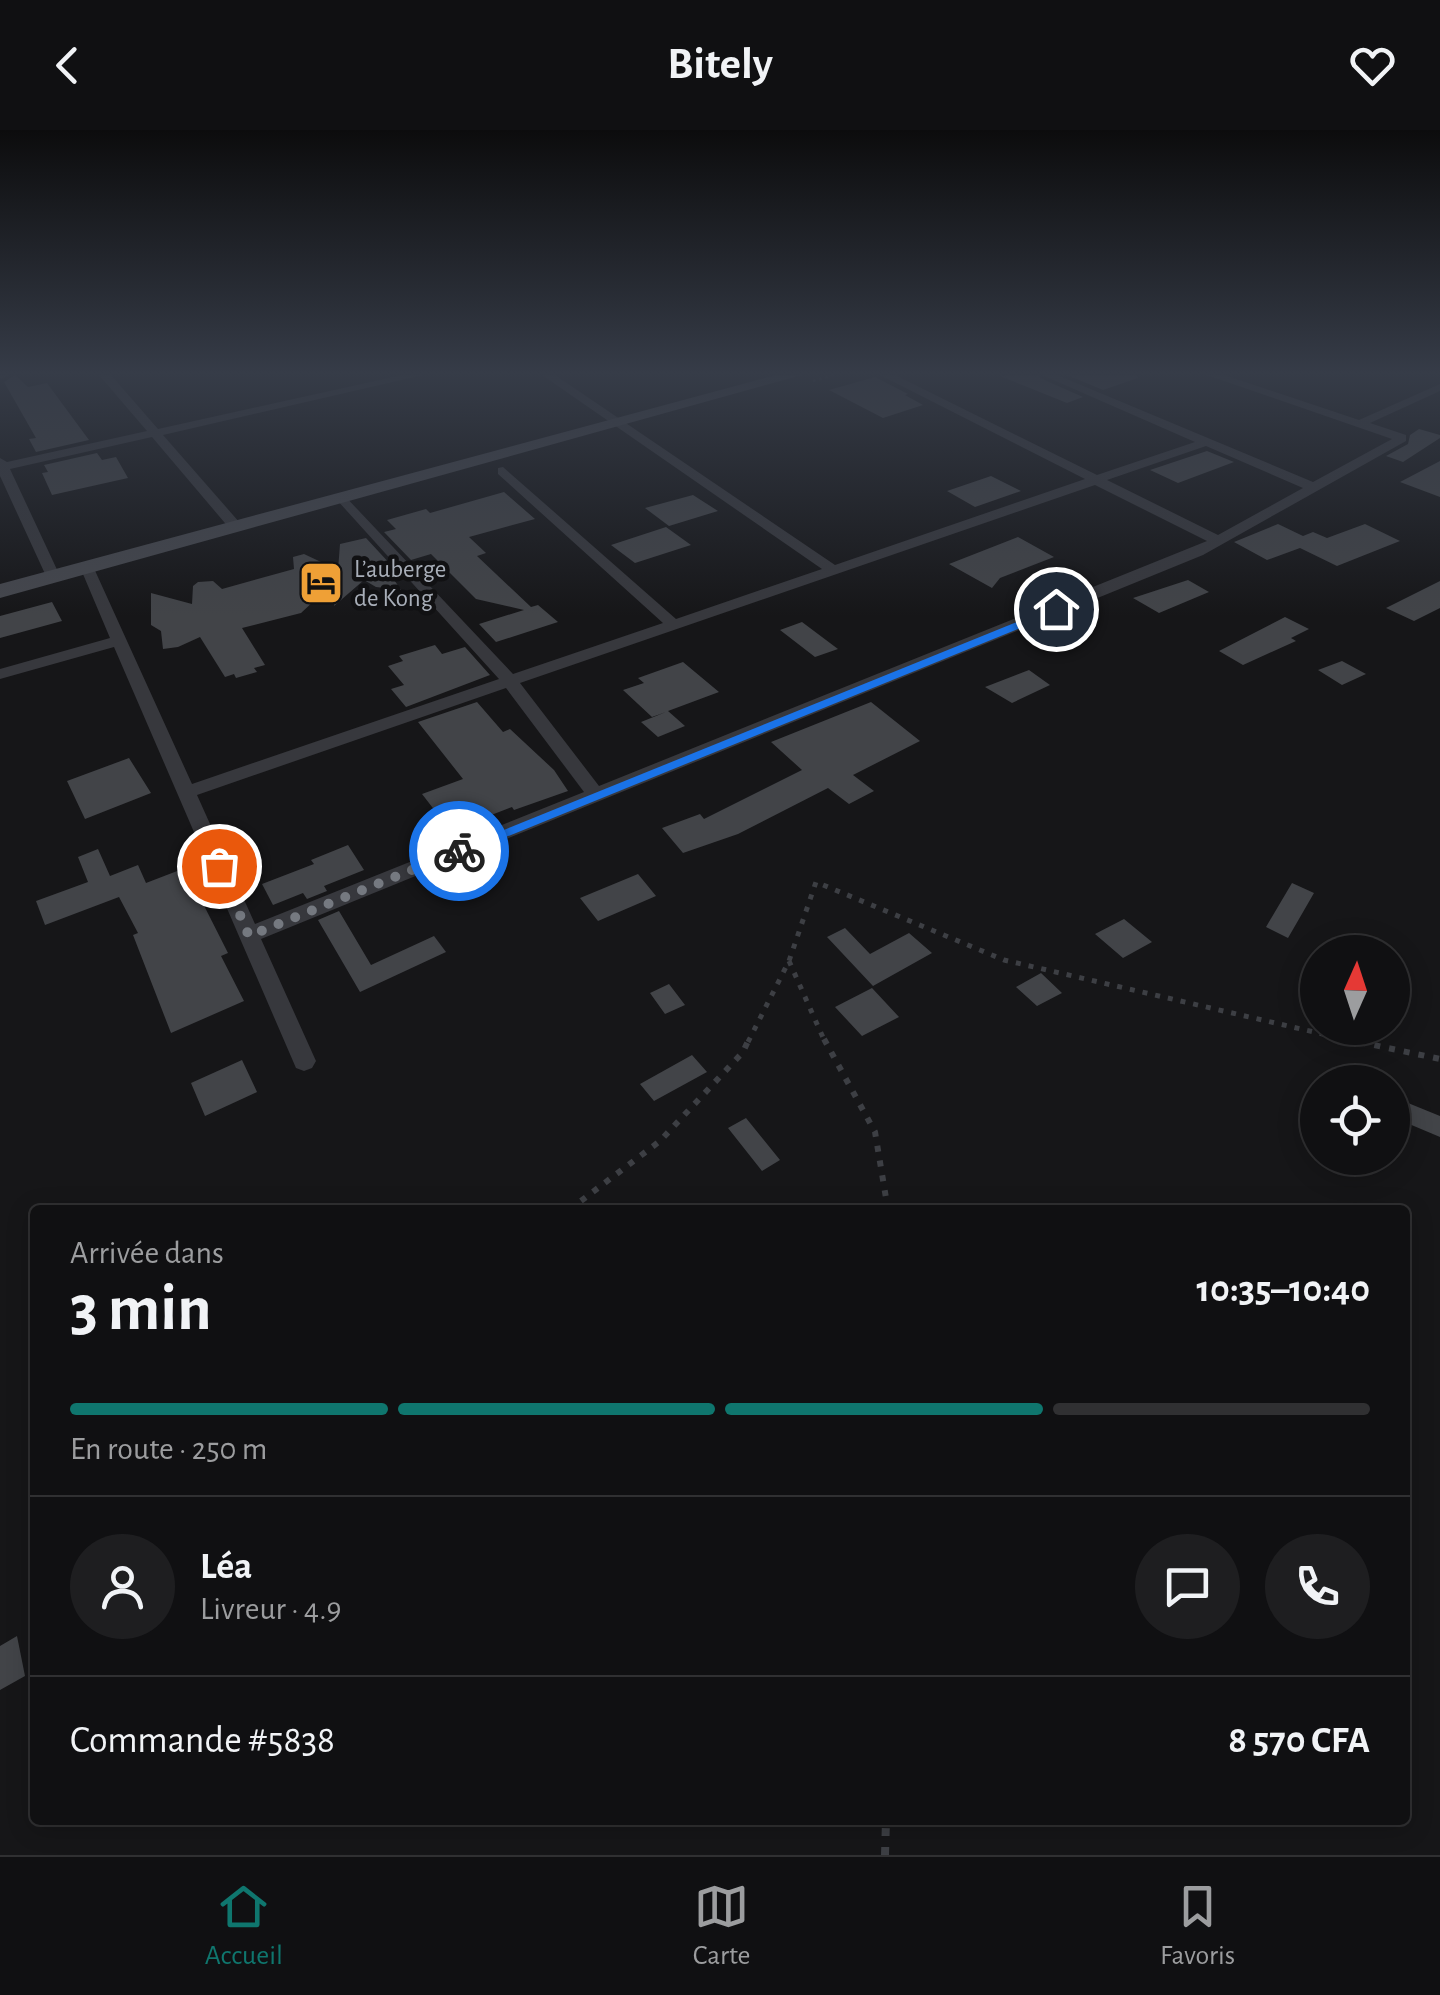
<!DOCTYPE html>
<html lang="fr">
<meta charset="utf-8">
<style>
body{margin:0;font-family:"Alegreya Sans",sans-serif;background:#1e1e20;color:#f1f3f6;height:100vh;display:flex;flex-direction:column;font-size:38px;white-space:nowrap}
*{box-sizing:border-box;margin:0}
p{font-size:32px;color:#9c9d9f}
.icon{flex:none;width:55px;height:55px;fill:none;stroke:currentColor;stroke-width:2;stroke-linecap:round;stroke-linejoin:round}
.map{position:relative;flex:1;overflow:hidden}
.panel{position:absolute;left:30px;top:1075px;width:1380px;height:620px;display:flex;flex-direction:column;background:#101012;border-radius:10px;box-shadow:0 5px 25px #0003,0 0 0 2px #303032}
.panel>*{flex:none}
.needle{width:65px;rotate:3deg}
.controls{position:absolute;left:1300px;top:805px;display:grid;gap:20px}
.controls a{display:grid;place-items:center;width:110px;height:110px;border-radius:50%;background:#101012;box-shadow:0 5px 25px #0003,0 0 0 2px #303032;font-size:50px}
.pin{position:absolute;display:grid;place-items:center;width:85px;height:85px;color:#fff;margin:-42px;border:5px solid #fff;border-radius:50%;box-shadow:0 2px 10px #0007}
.courier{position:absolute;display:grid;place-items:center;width:100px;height:100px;margin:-50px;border:8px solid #1a73e8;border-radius:50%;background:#fff;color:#222;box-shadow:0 2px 12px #0007}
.head em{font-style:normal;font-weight:700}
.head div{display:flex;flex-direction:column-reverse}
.head{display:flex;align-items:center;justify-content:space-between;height:170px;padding:0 40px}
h1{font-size:65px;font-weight:700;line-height:75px}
.bar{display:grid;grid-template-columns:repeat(4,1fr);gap:15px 10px;align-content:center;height:120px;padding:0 40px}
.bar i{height:12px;border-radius:8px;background:#303032}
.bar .on{background:#0f766e}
.bar p{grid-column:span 4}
.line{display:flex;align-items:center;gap:25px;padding:0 40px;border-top:2px solid #303032}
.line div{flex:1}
.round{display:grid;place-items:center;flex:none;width:105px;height:105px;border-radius:52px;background:#1e1e20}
header{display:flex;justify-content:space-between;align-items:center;height:130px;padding:0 40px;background:#101012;font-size:45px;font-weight:700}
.menu{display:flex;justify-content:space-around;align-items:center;height:140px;border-top:2px solid #303032;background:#101012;font-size:28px;color:#9c9d9f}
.menu a{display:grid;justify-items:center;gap:5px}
.menu .on{color:#0f766e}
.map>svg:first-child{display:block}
.building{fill:#424448}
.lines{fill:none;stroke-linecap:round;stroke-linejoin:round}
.path-far3{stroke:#3d3f44;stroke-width:2.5;stroke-dasharray:2.5 4;stroke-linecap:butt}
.path-far2{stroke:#3d3f44;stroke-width:5;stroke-dasharray:5 8;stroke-linecap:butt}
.path-far1{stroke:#3d3f44;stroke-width:6;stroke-dasharray:6 9;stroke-linecap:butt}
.path{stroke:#3d3f44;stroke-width:8;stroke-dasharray:8 11;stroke-linecap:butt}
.street{fill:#37383d;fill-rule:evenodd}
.secondary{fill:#45474d;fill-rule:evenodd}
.route{fill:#1a73e8}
.done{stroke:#757980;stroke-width:10;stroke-dasharray:0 18}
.labels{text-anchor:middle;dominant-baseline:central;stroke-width:9;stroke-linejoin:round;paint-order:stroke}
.far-poi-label{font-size:25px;fill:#a8aeb8;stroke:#111113;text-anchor:start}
</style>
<header><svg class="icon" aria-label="back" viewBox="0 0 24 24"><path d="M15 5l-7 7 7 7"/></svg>Bitely<svg class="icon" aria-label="heart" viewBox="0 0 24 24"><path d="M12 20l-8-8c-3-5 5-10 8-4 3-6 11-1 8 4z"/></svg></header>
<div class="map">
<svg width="1440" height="1725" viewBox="0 0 1440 1725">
<rect width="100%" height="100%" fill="#161618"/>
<path class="building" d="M15,245L28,257L47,253L89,310L36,322L29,309L36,308L4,252Z
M1039,245L1040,248L1083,267L1067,273L1000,246Z
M1067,245H1137L1138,248L1103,260Z
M875,247L908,264L905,265L923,275L883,288L829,260Z
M1419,299L1440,305V308L1403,332L1386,326L1408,314L1410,305Z
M1207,321L1234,332L1178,353L1150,340Z
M97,323L102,330L116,327L128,348L52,365L42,343L48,342L44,335Z
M1440,331V367L1400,352Z
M991,346L1021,361L975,377L947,361Z
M504,362L535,389L469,407L486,423L477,426L531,477L538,475L558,492L496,512L479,494L524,480L476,469L431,424L411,430L384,402L396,399L387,390L426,379L430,383Z
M693,365L718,381L669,396L645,378Z
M1278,394L1303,406L1313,402L1327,408L1365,394L1400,411L1337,436L1300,418L1267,430L1234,412Z
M666,397L691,415L635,433L611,415Z
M1018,407L1054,427L1000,448L992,458L949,434Z
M366,408L392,436L386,438L401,460L376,457L364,450L334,476L335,471L315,470L301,483L242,498L265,535L254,538L257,542L236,548L234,544L225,547L200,507L178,517L163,519L161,501L151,495V463L192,474L193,456L198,452L213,451L222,459L294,439L293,427L304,424L338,440L340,414Z
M1188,450L1209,462L1159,483L1133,468Z
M1440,451V478L1414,491L1386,478Z
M52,472L62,491L0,508V486Z
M1285,487L1309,499L1291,508L1296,511L1243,535L1219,521Z
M802,492L838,519L815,527L780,500Z
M435,515L442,524L465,517L490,545L406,577L391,559L404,555L388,536L403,531L399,526Z
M1342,531L1366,544L1342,555L1318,540Z
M683,532L719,562L668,581L685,596L658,607L641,592L666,582L652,587L623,560L644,553L638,548Z
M1029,540L1050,555L1012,573L985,557Z
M477,572L503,602L510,599L554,640L568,661L514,680L512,677L468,694L471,697L453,704L422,664L463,649L418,592Z
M871,572L920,611L853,645L874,661L849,674L828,658L738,704L683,723L662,698L700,684L704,689L802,640L771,612Z
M129,628L151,663L85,689L67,651Z
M348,715L364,740L324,756L327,761L307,769L303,763L273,775L262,754L314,734L311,730Z
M98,719L110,746L138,735L146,753L185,738L228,823L221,826L244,871L171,903L133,805L138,803L119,767L45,795L36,771L88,752L78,727Z
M638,744L656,766L598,791L580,768Z
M1292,753L1314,763L1288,808L1266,797Z
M339,781L371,835L434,806L446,822L360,862L318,790Z
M1124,789L1152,812L1123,828L1095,804Z
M845,798L870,824L909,803L932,823L873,856L827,807Z
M1041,843L1062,863L1037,876L1016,857Z
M669,854L685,875L665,884L650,863Z
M872,858L899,887L862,906L835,877Z
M692,925L707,942L654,971L640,954Z
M242,930L257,962L205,986L191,953Z
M1408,973L1440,986V1007L1402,991Z
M746,988L780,1030L762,1041L728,998Z
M17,1506L25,1546L0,1560V1516Z"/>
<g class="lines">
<path class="path-far3" d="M813,251L834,245"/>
<path class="path-far2" d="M789,831L825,912
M748,912L789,831L816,752L1004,830L1357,912"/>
<path class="path-far1" d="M824,909L875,1002L888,1080
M1345,909L1440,929
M569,1080L660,1011L743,922L749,909"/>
<path class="path" d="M885,1725L886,1690"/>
<path class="street" d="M0,245H10L0,249Z
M99,245H111L158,299L402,245H423L163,305L240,393V399H230L152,307L10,339L60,446L53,450L46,446L0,346V328L7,332L147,301Z
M542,245H555L835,435L1085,349L880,245H895L1097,345L1195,312L1042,245H1057L1313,352L1392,309L1207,245H1224L1359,290L1440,254V261L1370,293L1406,305V311L1203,425L261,809L316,931L312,938L304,941L296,938L114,517L0,549V539L110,508L80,437L92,434L192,654L499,549L337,370V364L342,363L513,544L663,493L498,344V338L503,337L676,489L822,439ZM1206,316L1303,358L1218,405L1107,350ZM1095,355L1207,411L599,656L520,553ZM506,558L584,662L255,794L197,665Z"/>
<path class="secondary" d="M776,245H802L0,468V454Z"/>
</g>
<linearGradient id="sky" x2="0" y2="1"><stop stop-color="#0c0c0d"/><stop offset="0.5" stop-color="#363c48"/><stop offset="1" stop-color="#363c48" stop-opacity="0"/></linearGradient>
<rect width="1440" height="486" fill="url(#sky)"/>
<path class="route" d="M1056,476L1060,482L464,724L452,721Z"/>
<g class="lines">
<path class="done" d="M219,736L249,806L459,721"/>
</g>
<defs>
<symbol id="hotel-square" viewBox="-11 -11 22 22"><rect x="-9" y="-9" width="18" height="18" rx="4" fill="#efa036" stroke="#111113"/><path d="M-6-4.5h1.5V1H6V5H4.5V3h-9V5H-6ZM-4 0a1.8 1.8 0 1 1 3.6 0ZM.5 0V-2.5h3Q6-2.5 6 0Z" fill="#111"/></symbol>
</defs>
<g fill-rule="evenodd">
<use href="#hotel-square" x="296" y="428" width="50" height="50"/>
</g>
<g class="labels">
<g class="far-poi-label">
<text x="354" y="439">L’auberge<tspan x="354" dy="29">de Kong</tspan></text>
</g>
</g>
</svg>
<div class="controls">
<a><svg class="needle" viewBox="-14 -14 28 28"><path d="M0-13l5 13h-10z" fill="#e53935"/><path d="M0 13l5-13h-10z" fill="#9c9d9f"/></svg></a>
<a><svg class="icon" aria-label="locate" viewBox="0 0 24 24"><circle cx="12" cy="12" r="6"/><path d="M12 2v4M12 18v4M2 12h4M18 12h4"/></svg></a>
</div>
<div class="pin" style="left:219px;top:736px;background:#ea580c"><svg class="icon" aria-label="bag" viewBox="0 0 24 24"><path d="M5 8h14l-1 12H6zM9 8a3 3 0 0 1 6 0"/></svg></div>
<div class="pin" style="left:1056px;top:479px;background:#1f2937"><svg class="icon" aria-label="home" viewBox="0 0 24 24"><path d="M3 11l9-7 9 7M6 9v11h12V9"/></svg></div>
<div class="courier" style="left:459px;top:721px"><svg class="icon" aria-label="bike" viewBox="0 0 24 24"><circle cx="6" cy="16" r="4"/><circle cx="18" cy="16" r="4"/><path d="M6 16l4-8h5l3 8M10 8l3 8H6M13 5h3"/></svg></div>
<section class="panel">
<div class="head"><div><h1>3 min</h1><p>Arrivée dans</p></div><em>10:35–10:40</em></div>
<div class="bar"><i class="on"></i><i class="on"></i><i class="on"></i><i></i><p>En route · 250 m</p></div>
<div class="line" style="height:180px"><a class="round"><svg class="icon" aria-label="person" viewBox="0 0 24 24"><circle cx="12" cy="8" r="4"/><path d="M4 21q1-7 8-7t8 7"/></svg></a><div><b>Léa</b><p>Livreur · 4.9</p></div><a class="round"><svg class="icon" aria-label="chat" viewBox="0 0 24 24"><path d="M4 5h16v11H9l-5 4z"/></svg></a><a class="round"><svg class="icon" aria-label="phone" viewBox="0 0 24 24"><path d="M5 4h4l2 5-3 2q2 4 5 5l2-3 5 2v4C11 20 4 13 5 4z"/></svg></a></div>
<div class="line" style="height:130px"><div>Commande #5838</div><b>8 570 CFA</b></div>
</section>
</div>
<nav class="menu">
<a class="on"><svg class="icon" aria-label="home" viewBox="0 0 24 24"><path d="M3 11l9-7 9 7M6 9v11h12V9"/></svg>Accueil</a>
<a><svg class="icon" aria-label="map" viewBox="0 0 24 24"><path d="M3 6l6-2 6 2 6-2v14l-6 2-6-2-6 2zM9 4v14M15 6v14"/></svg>Carte</a>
<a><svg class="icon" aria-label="saved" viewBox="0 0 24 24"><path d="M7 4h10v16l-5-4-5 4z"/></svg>Favoris</a>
</nav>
